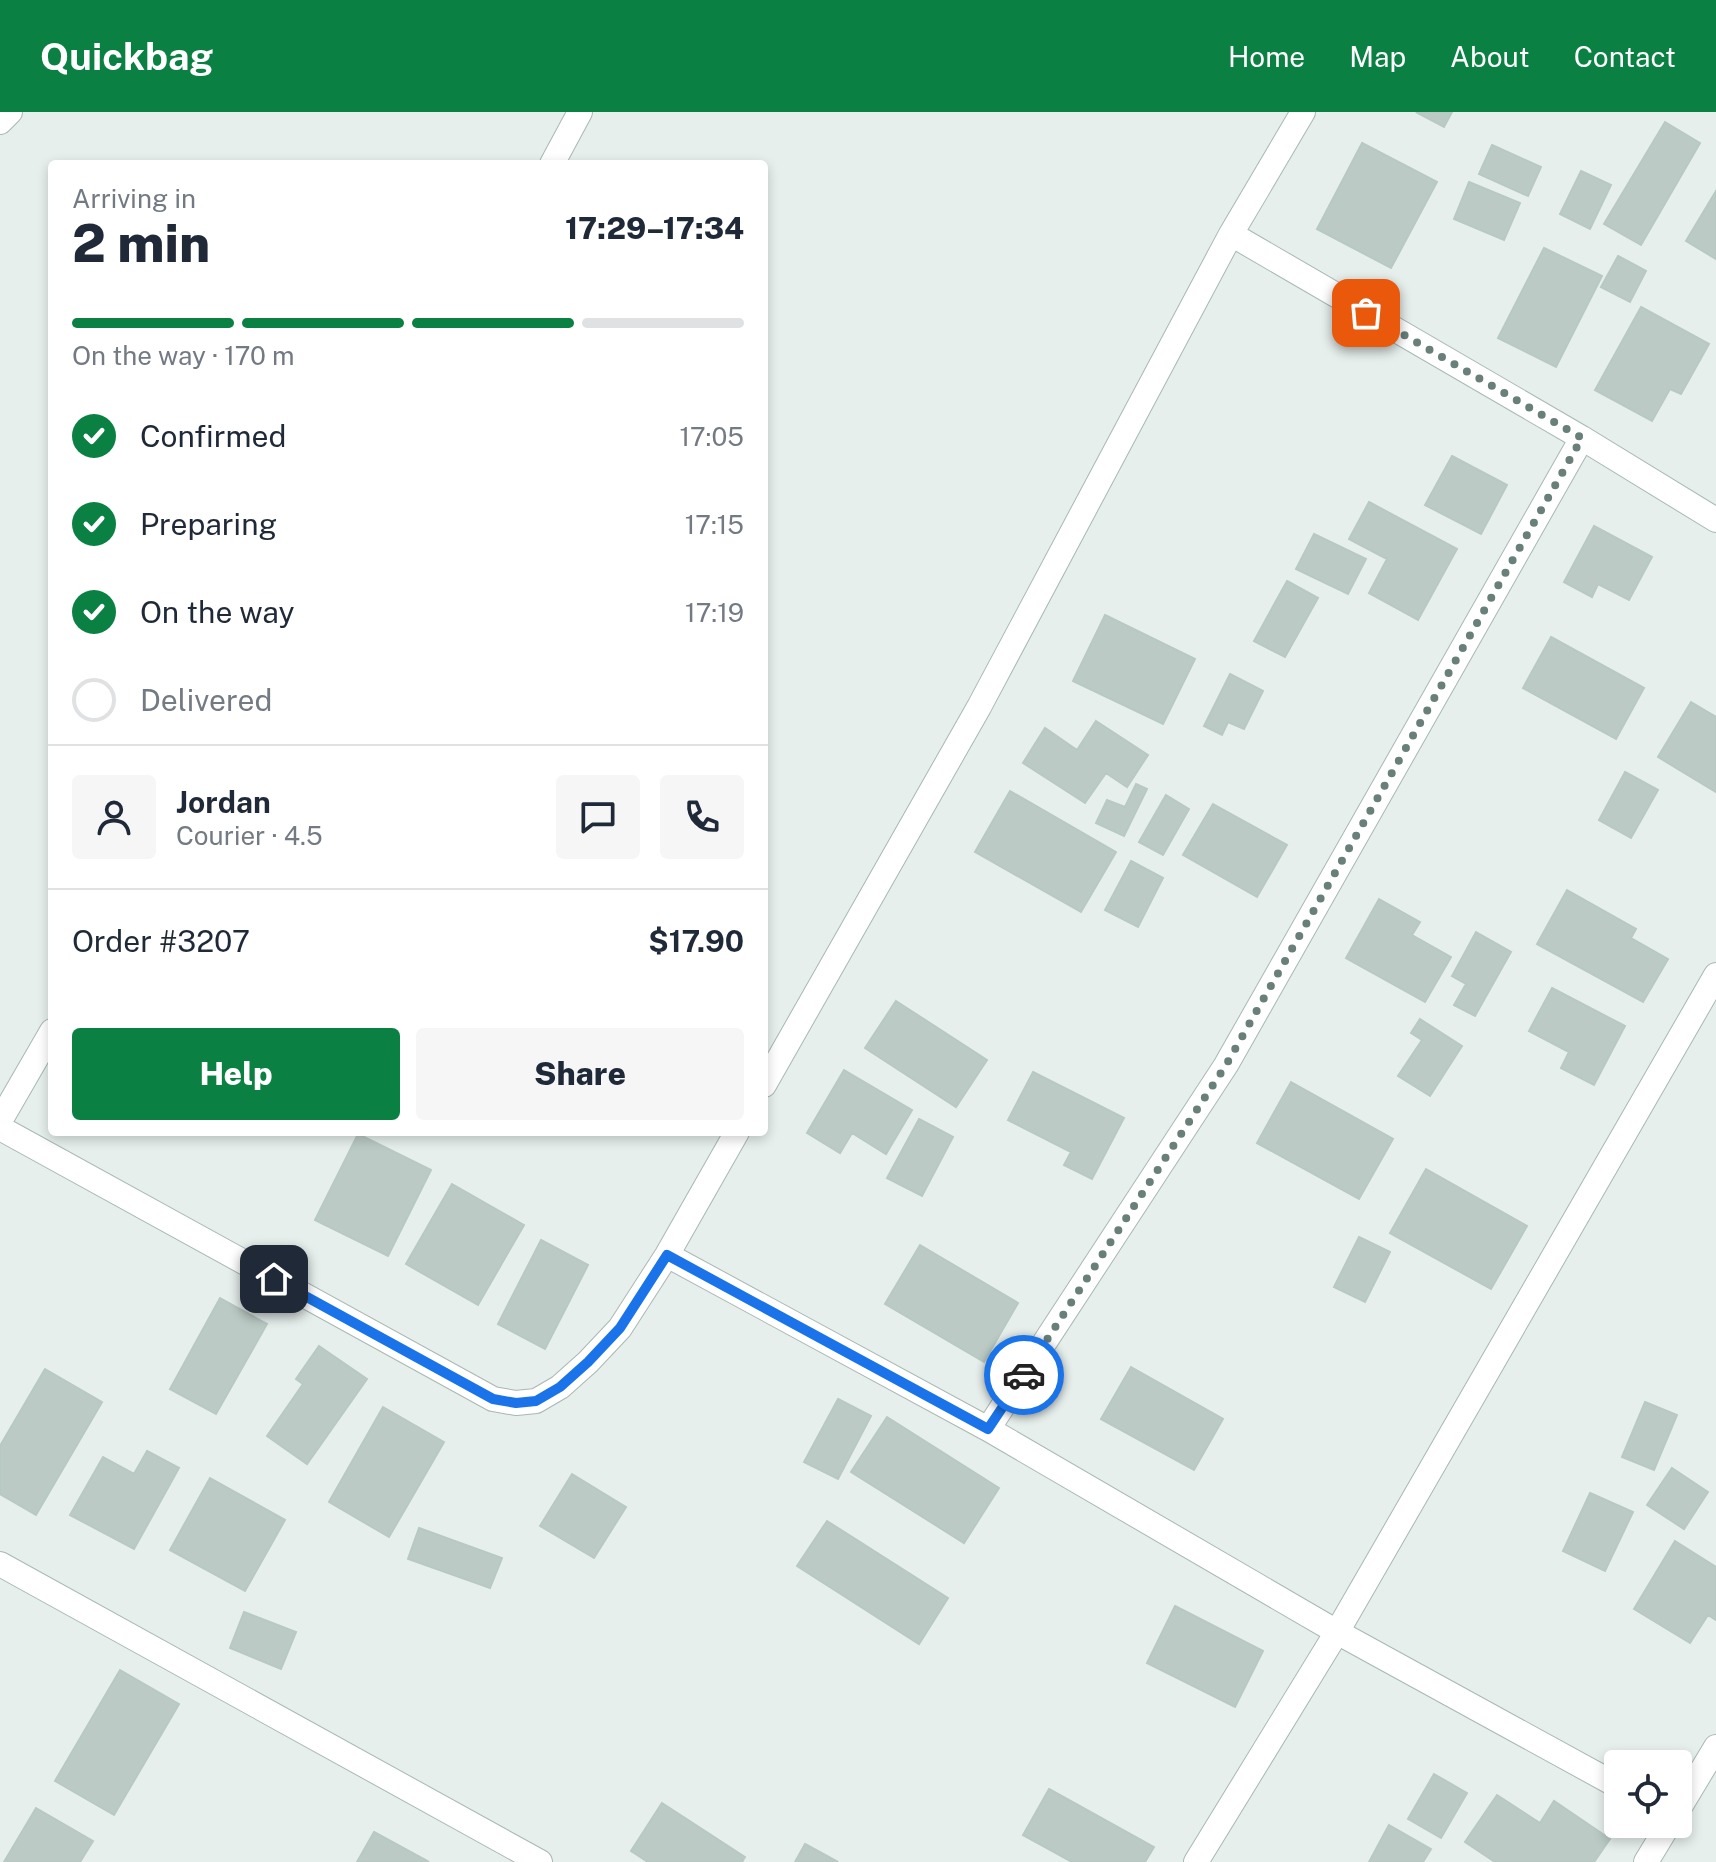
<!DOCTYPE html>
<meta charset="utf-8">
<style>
body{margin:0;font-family:"Public Sans",sans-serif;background:#f6f6f7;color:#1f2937;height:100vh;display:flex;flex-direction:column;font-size:30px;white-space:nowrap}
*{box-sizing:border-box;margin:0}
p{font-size:26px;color:#747a83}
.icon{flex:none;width:44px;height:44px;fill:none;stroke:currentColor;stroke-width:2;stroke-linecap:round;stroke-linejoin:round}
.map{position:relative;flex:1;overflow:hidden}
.drawer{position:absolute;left:48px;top:48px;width:720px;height:976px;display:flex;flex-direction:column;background:#fff;border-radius:8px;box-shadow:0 4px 12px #0003}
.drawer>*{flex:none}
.tools{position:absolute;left:1604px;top:1638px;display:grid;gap:16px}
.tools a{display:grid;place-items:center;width:88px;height:88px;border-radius:8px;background:#fff;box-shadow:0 4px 12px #0003;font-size:40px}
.pin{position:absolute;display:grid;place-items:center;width:68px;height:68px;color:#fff;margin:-34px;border-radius:16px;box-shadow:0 4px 12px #0006}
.courier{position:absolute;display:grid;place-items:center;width:80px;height:80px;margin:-40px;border:6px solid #1a73e8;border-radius:50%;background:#fff;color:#222;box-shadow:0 2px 10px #0007}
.headline em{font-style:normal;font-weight:800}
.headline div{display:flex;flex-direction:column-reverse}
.headline{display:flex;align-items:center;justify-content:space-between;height:136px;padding:0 24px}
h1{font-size:52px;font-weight:800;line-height:60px}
.bar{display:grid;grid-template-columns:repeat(4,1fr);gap:12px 8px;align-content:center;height:96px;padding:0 24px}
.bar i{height:10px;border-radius:6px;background:#e0e1e3}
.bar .active{background:#0b8043}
.bar p{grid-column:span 4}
.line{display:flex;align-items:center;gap:20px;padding:0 24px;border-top:2px solid #e0e1e3}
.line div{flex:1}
.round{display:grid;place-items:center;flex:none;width:84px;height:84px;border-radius:8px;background:#f6f6f7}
ol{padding:0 24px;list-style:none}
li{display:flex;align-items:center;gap:24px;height:88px}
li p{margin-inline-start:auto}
li .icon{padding:8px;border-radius:50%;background:#0b8043;color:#fff;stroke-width:4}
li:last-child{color:#747a83}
li i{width:44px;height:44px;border:4px solid #e0e1e3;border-radius:50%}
.primary-button{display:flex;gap:16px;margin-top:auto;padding:16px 24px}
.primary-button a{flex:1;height:92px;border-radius:8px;background:#0b8043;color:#fff;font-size:32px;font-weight:800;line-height:92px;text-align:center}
.primary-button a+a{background:#f6f6f7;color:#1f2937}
header{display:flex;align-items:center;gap:48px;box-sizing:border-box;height:112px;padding:0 40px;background:#0b8043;color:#fff}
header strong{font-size:38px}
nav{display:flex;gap:44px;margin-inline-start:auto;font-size:28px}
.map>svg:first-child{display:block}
.building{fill:#bbcac5;stroke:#b8c9c3;stroke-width:2}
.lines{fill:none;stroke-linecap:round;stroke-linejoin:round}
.street-casing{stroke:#a8b8b4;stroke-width:26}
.street{stroke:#fff;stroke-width:24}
.done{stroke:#687f7a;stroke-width:8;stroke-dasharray:0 14.4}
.route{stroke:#1a73e8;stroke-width:10}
</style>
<header>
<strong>Quickbag</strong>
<nav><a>Home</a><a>Map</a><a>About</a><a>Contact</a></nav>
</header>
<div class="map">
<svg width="1716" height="1750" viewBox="0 0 1716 1750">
<rect width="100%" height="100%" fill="#e6efec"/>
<path class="building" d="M1416,0H1452L1444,15Z
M1665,10L1700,31L1641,133L1604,112Z
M1362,31L1437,70L1391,156L1317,117Z
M1492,33L1541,55L1528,84L1479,62Z
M1581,59L1611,73L1590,117L1560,102Z
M1469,70L1520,91L1504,128L1454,107Z
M1716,79V147L1686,129Z
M1544,136L1602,164L1556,255L1498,226Z
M1618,144L1646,159L1630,190L1601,175Z
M1641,195L1709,232L1681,282L1670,277L1652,309L1595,278Z
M1452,344L1507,373L1481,422L1425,393Z
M1369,390L1457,437L1418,508L1369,481L1387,447L1349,427Z
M1594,414L1652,445L1629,488L1598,472L1592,485L1564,470Z
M1314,422L1366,447L1348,482L1296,457Z
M1287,469L1318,486L1285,545L1254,529Z
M1105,503L1195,547L1163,612L1073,569Z
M1551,525L1644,576L1616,627L1523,576Z
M1230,562L1263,579L1244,617L1228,610L1222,623L1204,614Z
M1691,590L1716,605V680L1658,645Z
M1096,609L1148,643L1127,675L1106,661L1085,691L1023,651L1045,616L1077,638Z
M1625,660L1658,678L1631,726L1599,708Z
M1136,672L1147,677L1124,724L1096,711L1107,688L1125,695Z
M1010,679L1116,740L1081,800L975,740Z
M1166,683L1189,697L1163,743L1139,730Z
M1213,692L1287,733L1257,785L1183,743Z
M1131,749L1163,766L1138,815L1105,798Z
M1567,778L1636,817L1631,826L1668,847L1643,890L1537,832Z
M1379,787L1420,810L1412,823L1451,845L1425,890L1346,846Z
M1476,820L1511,840L1475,904L1454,893L1466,872L1452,864Z
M1552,876L1625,914L1594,973L1561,956L1569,940L1529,919Z
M896,889L987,948L956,995L865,936Z
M1420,907L1462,934L1430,984L1398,964L1422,928L1411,921Z
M844,958L912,998L886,1042L852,1021L840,1041L807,1021Z
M1033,960L1124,1006L1092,1067L1064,1053L1071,1040L1008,1008Z
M1291,970L1393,1027L1359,1087L1257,1031Z
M919,1007L953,1025L922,1084L887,1066Z
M358,1022L431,1058L388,1144L315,1108Z
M1426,1057L1527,1114L1491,1177L1390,1121Z
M452,1072L524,1113L478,1193L406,1152Z
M1359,1125L1390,1140L1365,1190L1334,1175Z
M541,1128L588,1153L545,1237L498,1212Z
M920,1133L1018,1191L984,1250L885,1192Z
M220,1186L267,1212L216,1302L170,1277Z
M319,1234L367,1267L307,1352L267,1324L303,1272L296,1267Z
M1131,1255L1223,1307L1194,1358L1101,1307Z
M45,1257L102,1290L36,1403L0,1382V1334Z
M838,1287L871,1304L838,1367L804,1350Z
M1645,1290L1677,1303L1654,1358L1622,1345Z
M383,1295L444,1330L389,1425L329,1390Z
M887,1305L999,1376L964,1431L851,1360Z
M147,1339L179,1356L134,1437L70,1403L103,1345L134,1362Z
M1672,1356L1708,1380L1684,1417L1647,1393Z
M572,1362L626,1395L594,1446L540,1414Z
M210,1366L285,1408L245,1479L170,1438Z
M1590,1381L1633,1400L1605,1459L1563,1439Z
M827,1409L948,1486L919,1532L797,1454Z
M419,1416L502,1446L490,1476L408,1447Z
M1675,1429L1716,1455V1508L1708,1503L1690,1531L1634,1497Z
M1175,1494L1263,1539L1235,1595L1147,1551Z
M244,1500L296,1520L281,1557L230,1536Z
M120,1558L179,1592L114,1703L55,1669Z
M1434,1662L1467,1681L1441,1726L1408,1707Z
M1049,1677L1154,1735L1145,1750H1072L1023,1723Z
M1497,1683L1540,1711L1554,1689L1610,1727L1594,1750H1495L1465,1730Z
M662,1691L745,1745L742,1750H648L631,1739Z
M36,1696L93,1729L80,1750H4Z
M1389,1713L1431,1737L1423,1750H1369Z
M374,1720L429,1750H357Z
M805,1732L838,1750H795Z"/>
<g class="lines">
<defs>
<path id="street" d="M0,10L10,0
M552,52L580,0
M1231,122L1582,326L1716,408
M764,973L979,595L1231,122L1303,0
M0,1009L52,919
M0,1016L493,1287L516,1291L536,1289L560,1275L588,1250L620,1216L667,1143L737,1020
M667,1143L988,1317L1337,1520L1618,1674
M988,1317L1226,953L1582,326
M0,1452L540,1750
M1678,1698L1716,1635
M1196,1750L1337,1520L1716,863
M1646,1750L1669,1712"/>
</defs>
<use href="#street" class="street-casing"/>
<use href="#street" class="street"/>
</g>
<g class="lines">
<path class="done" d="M1024,1263L1226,953L1582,326L1366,201"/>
<path class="route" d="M274,1167L493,1287L516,1291L536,1289L560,1275L588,1250L620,1216L667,1143L988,1317L1024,1263"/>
</g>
</svg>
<div class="tools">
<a><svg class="icon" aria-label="locate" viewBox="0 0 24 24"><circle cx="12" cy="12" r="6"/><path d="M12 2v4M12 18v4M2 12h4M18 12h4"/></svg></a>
</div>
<div class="pin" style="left:1366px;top:201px;background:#ea580c"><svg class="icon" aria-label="bag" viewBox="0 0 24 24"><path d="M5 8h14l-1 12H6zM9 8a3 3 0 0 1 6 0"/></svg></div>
<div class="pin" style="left:274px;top:1167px;background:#1f2937"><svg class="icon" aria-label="home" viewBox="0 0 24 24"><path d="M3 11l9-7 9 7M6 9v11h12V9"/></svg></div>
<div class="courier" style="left:1024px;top:1263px"><svg class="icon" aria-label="car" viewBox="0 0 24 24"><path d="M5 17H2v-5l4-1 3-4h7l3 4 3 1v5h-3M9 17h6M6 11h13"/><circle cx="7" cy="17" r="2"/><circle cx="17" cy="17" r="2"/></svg></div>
<section class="drawer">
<div class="headline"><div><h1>2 min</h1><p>Arriving in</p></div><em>17:29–17:34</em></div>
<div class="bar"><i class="active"></i><i class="active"></i><i class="active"></i><i></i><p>On the way · 170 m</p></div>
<ol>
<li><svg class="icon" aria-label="check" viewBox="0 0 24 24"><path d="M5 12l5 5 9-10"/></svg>Confirmed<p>17:05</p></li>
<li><svg class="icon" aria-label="check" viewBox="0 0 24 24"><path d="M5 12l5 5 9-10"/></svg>Preparing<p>17:15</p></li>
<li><svg class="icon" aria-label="check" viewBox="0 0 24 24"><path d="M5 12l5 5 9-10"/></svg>On the way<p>17:19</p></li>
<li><i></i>Delivered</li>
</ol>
<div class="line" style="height:144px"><a class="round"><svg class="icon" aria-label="person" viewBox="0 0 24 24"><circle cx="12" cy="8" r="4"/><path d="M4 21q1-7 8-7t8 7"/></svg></a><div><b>Jordan</b><p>Courier · 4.5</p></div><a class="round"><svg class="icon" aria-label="chat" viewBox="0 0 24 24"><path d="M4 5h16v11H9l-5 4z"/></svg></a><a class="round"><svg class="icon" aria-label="phone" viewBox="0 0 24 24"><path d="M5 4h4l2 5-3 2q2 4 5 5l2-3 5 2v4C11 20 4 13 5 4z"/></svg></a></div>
<div class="line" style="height:104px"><div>Order #3207</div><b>$17.90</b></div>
<div class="primary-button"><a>Help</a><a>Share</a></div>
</section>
</div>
